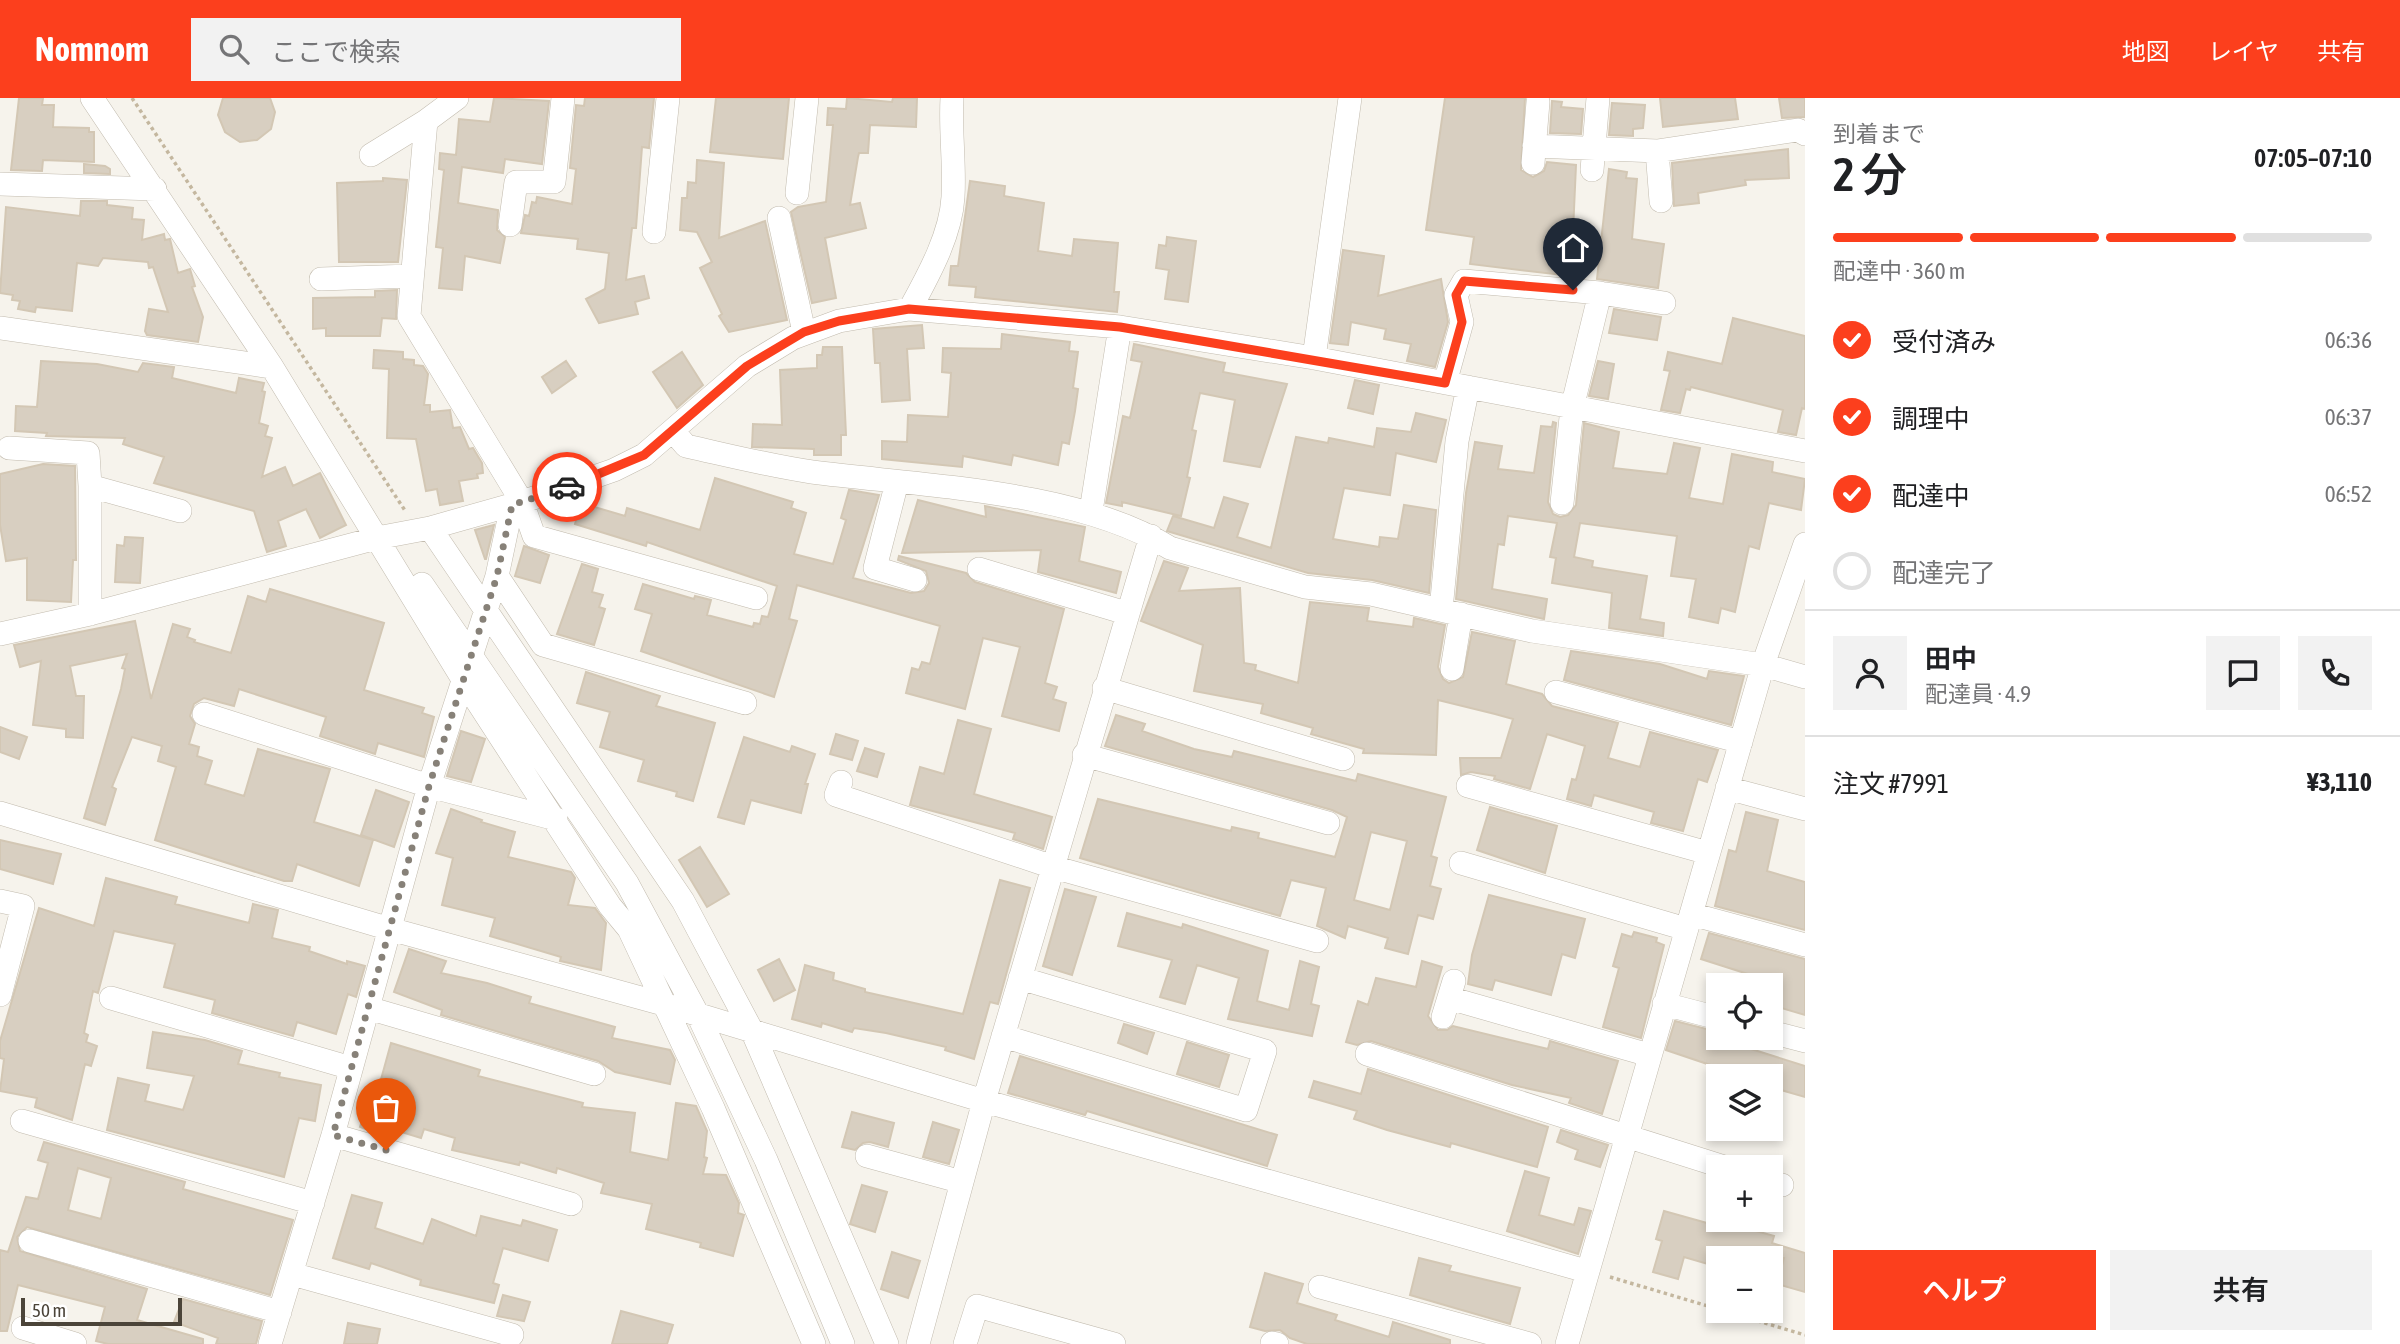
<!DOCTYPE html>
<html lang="ja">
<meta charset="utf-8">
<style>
body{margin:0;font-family:"Asap Condensed","Noto Sans JP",sans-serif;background:#f2f2f2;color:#202124;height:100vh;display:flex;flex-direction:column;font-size:26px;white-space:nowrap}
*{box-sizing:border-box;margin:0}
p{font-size:23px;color:#757577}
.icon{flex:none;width:38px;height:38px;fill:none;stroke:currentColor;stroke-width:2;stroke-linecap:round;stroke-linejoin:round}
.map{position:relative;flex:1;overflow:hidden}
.drawer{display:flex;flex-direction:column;background:#fff;width:595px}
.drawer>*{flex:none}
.buttons{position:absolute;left:1706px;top:875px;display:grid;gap:14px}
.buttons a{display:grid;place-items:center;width:77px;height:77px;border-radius:0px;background:#fff;box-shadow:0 4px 10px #0003;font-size:35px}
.scale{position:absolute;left:21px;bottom:18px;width:161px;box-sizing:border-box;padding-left:7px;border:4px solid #4b4439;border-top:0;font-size:19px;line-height:24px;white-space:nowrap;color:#4b4439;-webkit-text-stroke:5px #fff;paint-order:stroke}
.pin{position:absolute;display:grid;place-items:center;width:60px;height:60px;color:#fff;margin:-72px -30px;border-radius:50% 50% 50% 0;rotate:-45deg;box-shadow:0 0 7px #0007}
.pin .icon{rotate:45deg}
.courier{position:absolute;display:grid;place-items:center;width:70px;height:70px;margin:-35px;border:5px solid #fc3f1d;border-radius:50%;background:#fff;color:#222;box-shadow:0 2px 9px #0007}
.headline em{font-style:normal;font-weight:600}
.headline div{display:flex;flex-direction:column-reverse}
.headline{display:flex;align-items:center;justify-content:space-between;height:119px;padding:0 28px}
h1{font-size:46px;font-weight:600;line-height:52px}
.bar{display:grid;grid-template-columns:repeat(4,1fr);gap:10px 7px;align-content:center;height:84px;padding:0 28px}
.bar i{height:9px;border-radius:5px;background:#e0e0e0}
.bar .current{background:#fc3f1d}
.bar p{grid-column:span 4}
.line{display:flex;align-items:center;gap:18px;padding:0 28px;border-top:2px solid #e0e0e0}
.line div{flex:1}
.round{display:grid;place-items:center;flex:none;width:74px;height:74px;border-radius:0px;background:#f2f2f2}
ol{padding:0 28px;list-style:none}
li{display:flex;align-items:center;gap:21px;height:77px}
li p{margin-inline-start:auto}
li .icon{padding:7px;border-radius:50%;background:#fc3f1d;color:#fff;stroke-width:4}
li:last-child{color:#757577}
li i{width:38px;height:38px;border:4px solid #e0e0e0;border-radius:50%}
.primary-button{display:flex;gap:14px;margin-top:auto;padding:14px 28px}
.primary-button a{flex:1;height:80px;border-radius:0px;background:#fc3f1d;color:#fff;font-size:28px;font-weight:600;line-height:80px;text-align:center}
.primary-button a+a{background:#f2f2f2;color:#202124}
header{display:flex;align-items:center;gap:42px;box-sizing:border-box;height:98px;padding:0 35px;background:#fc3f1d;color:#fff}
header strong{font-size:33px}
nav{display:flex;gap:38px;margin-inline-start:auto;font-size:24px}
.search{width:490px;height:63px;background:#f2f2f2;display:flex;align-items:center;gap:18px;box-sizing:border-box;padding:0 24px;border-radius:0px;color:#757577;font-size:26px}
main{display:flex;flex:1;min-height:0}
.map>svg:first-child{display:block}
.building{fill:#d8cfc1;stroke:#d3c7b4;stroke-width:2;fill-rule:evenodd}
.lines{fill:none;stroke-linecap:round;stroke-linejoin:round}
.minor-casing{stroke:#c2bbae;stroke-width:24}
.path{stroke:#c4b79f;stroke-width:3.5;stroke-dasharray:3.5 3.5;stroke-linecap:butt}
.minor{stroke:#fff;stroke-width:23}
.done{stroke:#878178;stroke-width:7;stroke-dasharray:0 12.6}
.route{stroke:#fc3f1d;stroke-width:9}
</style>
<header>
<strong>Nomnom</strong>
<div class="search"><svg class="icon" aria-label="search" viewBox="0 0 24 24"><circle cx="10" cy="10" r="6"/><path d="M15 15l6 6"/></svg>ここで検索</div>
<nav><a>地図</a><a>レイヤ</a><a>共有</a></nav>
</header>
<main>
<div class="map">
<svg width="1805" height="1246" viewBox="0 0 1805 1246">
<rect width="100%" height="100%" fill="#f6f3ec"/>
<path class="building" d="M19,0H43L42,7H54L53,29L89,30V34H94V64L43,62L42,73L11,72Z
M223,0H270L275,14L271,31L257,42L240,44L225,34L218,17Z
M494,0L549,3L542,66L505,61L503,75L462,69L458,105L498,112L497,132L505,139L500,165L465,158L462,192L439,190L443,150L436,149L444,72L439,71L440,55L456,57L459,21L490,24Z
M585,0H654L649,50L642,49L636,130H632L626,182L644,178L649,200L635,204L638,216L599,225L586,201L605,191L609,155L577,151L578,141L521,135L525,117L529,118L532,104L536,105L537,99L572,106L576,71L570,70L576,7L584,8Z
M716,0H789L783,61L710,54Z
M847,0L892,4L893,0H917L916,29L870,27L868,55H859L858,59L850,107L860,105L866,130L825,140L836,200L812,205L791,114L798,109L826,104L833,27H827L828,10L846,11Z
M1445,0H1525L1521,72L1533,79L1544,73L1547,64L1576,67L1571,178L1470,166L1474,139L1426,132Z
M1660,0H1735L1738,21L1663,29Z
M1779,0H1805V19L1782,20Z
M1552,3L1562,4L1561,9L1583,11L1581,36L1550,35Z
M1612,5L1645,7L1643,30L1633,31V38L1609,37Z
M1788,51L1789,80L1745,82L1746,87L1698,95L1699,105L1674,108L1672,65Z
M697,62L724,65L719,140L765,123L787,222L729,234L719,218L722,216L700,170L712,164L697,134L680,132L682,100H687L688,84L696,85Z
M84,66L105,68L110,71V76L84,75Z
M1609,71L1627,74L1626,80L1637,81L1632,141L1664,146L1658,190L1597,181Z
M383,80L407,82L398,164H339L337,85L383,83Z
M970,83L1005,88L1004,98L1044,105L1038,153L1072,158L1074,141L1118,145L1114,194H1119L1117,214L975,199L976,189L949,187L951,168H958Z
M81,103H107V107L133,110L132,121L144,122L142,142L164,136L165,142L170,141L178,175L190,171L195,188L192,189L203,219L198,244L147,237L145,233L149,211L168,214L153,169L149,170L148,164L103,160L98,168L77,165L72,213L36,209L35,214L18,211L20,203L12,202L13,197L0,195L6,109L80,118Z
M1167,139L1196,143L1188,204L1165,201L1169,172L1156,170L1159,147L1166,148Z
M1343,152L1384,158L1378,198L1441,181L1448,224L1435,269L1407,263L1411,246L1384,241L1386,231L1351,224L1348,247L1330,245Z
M397,192L396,221L382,220L380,238H326V230L313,231V200L375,199V193Z
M1614,211L1661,219L1657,242L1609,235Z
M1733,220L1805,238V311L1802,310L1796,337L1778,334L1783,312L1691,289L1690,292L1686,291L1680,315L1661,312L1670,273L1664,272L1668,254L1722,266Z
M922,227L924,250L907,251L910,302L882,304L880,265H875L873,231Z
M1002,236L1070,244L1069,253L1078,254L1073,290L1078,291L1075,313L1069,346L1062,344L1058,367L1013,357L1011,367L963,358L962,369L882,361V343L907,344L908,317L948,319L951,275L942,274L943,250L1001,251Z
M1134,246L1225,265L1223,274L1287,286L1260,369L1224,363L1235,302L1200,295L1192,332L1196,333L1187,379L1190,380L1181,418L1122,404V408L1106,405L1123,318L1130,320L1142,264L1131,262Z
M823,249H842L846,337H841V357H814V351L752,349L753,326L782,327L780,272L817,270V257H822Z
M374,252L403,254V261L414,262V267L423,268L428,276L424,307H430V314L450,312L453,330L460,329L469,351L473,350L482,365L483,375L477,376L478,380L459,383L463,403L440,407L437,391L426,393L416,341L387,340L389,271L373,270Z
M682,254L703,287L677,310L653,274Z
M41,263L97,266L138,274L143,265L174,269L172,280L236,295L239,280L264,285L262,293L265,294L259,325L268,328L265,338L272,340L262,379L285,369L293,388L320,375L346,427L320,440L306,411L278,423L286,448L267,454L254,413L154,385L164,359L123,346L125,340L46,338L47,335L15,333L16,308L37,309Z
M566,263L576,278L552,295L542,279Z
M1598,263L1614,266L1608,301L1589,298Z
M1355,282L1379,287L1373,316L1348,310Z
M1416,315L1446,322L1436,364L1396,355L1390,397L1344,390L1333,441L1379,449L1380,439L1398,441L1404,407L1436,412L1429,495L1372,482L1308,475L1167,433L1173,418L1214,430L1224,399L1248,406L1237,439L1271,450L1296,339L1328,345L1329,340L1374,349L1377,330L1411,334Z
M1553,324L1556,325L1548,404L1553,416L1560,419L1568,417L1576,407L1584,325L1619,334L1613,370L1667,376L1674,345L1700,350L1689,400L1723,406L1732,356L1773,364L1772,374L1805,381L1801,412L1769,405L1759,451L1749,448L1735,514L1721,510L1718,525L1689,519L1696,481L1671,478L1677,438L1580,425L1574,459L1593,463L1592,469L1647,478L1640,521L1664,525L1663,538L1609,530L1612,495L1552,485L1556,460L1550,459L1557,425L1508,418L1504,447L1498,446L1492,491L1547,501L1544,521L1456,501L1466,395L1475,344L1502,348L1498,371L1534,375L1541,328L1552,329Z
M43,366L75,368L76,462H73L71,504L27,502V460L6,463L0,427V376Z
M715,380L793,404L791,410L806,415L794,456L833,466L846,422L841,420L849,392L879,397L853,480L911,495L924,493L929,485L926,473L898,462L899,458L966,475L975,484L1064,511L1045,585L1057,589L1053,601L1066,605L1059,633L1002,618L1020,549L983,540L965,611L906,595L912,570L919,572L922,564L930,566L940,528L797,487L789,521L797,523L774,599L641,553L652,516L635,511L643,486L694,501L695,498L711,502L707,517L753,529L754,525L760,526L762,518L768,519L777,488L647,444L646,448L575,426L581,405L625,418L627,410L700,432Z
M918,402L986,419L985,408L1085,429L1079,463L1121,474L1116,495L1038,474L1041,452L902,455Z
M494,427L486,461H485L475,432Z
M125,439L143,440L140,485L115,484L117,447L124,448Z
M524,448L549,457L540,485L515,478Z
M1164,463L1188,470L1179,493L1240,490L1244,565L1256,567L1255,572L1298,585L1310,504L1369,510L1367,523L1413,529L1414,520L1445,527L1438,569L1443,581L1449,585L1463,579L1472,534L1515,543L1506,586L1542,596L1552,608L1618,625L1608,660L1640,669L1650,634L1718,652L1707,684L1698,681L1683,733L1651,725L1654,714L1594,697L1591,708L1567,701L1572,681L1576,682L1585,648L1547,636L1530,691L1494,681L1495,678L1471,674L1461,677L1460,660H1501L1513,621L1495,616L1438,602L1436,657L1363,655L1364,651L1311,636L1313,630L1261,615L1263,606L1194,593L1203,547L1141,523Z
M582,466L598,471L592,494L603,497L599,509L605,511L594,547L557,536Z
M270,491L384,525L364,592L424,610L422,615L434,619L424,659L378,645L375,656L320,638L326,619L239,591L234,608L204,600L194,606L190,618L195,626L189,646L199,649L197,658L212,663L205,686L244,698L258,651L330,671L314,724L373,742L359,788L297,766L292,783H284L155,742L176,669L158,663L162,648L132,639L112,689L116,691L105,727L84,720L121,591L125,571L122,570L127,556L70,568L76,598H84L83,640L66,639V631L33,627L41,563L20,569L14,547L135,523L151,601L173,526L190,531L187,539L195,542L194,544L231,555L248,498L266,504Z
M1571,553L1660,566L1707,581L1709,573L1744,578L1731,627L1564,582Z
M586,574L660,598L656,608L715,625L693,703L676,698L677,694L638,683L644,662L600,649L610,614L577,605Z
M1116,617L1145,626L1142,633L1194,651L1232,659L1234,653L1356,683L1358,676L1446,699L1431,758L1437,760L1430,788L1441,791L1433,821L1418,817L1408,856L1385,850L1388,840L1348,828L1345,840L1317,828L1326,790L1291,782L1280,818L1080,760L1098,701L1231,733L1232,729L1259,735L1258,740L1335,759L1347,719L1332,712L1105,648ZM1371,734L1407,743L1390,812L1354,802Z
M958,622L991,631L974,696L1052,719L1043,751L1013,741L1015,735L910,707L920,669L944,676Z
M0,629L27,639L19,661L0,654Z
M461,633L485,641L471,684L447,678Z
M836,636L858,643L852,662L830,656Z
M744,639L790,654L792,648L815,656L805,686H808L801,715L751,702L744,726L718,719Z
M865,650L884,656L877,679L857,673Z
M376,692L409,704L394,749L361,737Z
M1490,709L1557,728L1545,775L1477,752Z
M451,711L482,722L481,724L515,734L508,759L571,774L575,780L568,807L595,810L606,825L601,872L560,863L561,859L490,838L495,820L442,807L453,760L436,755Z
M1746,714L1778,722L1767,773L1805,784V832L1715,808L1729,752L1736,754Z
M0,742L61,756L53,786L0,771Z
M700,749L729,796L707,809L679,762Z
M106,780L177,799L175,806L249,825L253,806L278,812L272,840L310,849L309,853L347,866V863L365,868L356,899L348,896L336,936L297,924L293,938L212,915L215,902L164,889L175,846L114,833L98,895L93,893L84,935L88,937L86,944L97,948L91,968L85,966L72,1022L35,1009L37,1000L0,993L4,961L0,960V943L39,810L94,828Z
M1000,782L1030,790L998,906L990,904L974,961L945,952L946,949L886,935L854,930L852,934L822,925L821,929L792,921L805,867L834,875L833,882L865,891V894L963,916Z
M1065,791L1096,799L1072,877L1043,868Z
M1489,797L1585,821L1575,860L1562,856L1551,897L1495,882L1492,892L1468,886L1472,857Z
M1127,815L1182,830L1183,826L1268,853L1257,903L1289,912L1300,863L1319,869L1311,906L1319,908L1312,938L1228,921L1239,880L1197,867L1185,906L1160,899L1172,862L1118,848Z
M1634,834L1657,840L1656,844L1664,847L1641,940L1603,929L1619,870L1613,868L1622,836L1632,839Z
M1709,835L1805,861V917L1771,907V887H1748L1751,877L1701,861Z
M409,851L446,863L441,875L487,885L531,899L529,905L615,929L612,940L670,952L675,962L670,986L615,974L598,963L441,917L442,912L394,894Z
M779,861L795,892L774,903L758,872Z
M1422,863L1442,869L1428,918L1438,932H1447L1453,928L1548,951L1550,943L1618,963L1602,1016L1569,1005L1571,1000L1512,987L1371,943L1357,947L1346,944L1358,903L1368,907L1376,880L1416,889Z
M1675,923L1718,934V940H1727L1726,943L1805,968V999L1774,990L1777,978H1723L1725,972L1666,952Z
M1124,926L1154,935L1147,956L1118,945Z
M153,934L205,942L242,953L238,966L280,975L279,979L321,987L315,1023L299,1020L284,1079L107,1032L118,980L149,987L145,1003L183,1012L194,978L147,970Z
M1187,944L1229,957L1219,989L1177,976Z
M391,945L480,972L478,978L583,1005L582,1009L635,1015L630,1054L668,1062L676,1005L696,1008L707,1033L704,1059L707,1060L703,1076L726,1077L739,1105L738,1115L744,1117L733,1158L700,1149L701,1145L646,1131L652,1106L601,1095L604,1085L557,1070L556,1075L520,1064L519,1067L452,1052L455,1040L424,1031L421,1040L395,1032L392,1040L360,1029L375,984L380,985Z
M1020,958L1277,1037L1267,1068L1087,1013L1085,1017L1008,995Z
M1368,971L1548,1029L1537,1069L1451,1045L1450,1049L1387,1032L1354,1021L1357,1013L1309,999L1314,983L1361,996Z
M852,1014L894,1025L888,1049L870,1044L863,1045L855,1052L842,1049Z
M933,1024L959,1032L949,1066L923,1059Z
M1561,1032L1608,1047L1600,1069L1575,1061L1578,1052L1557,1044Z
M44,1044L185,1084L183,1091L293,1122L270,1197L27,1129L17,1139L20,1153L147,1191L137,1222L203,1241V1246H108L96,1243L105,1209L18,1187L7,1233H0V1152L8,1154L26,1099L38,1101L48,1065L38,1062ZM78,1070L111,1080L101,1121L68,1112Z
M1525,1073L1549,1080L1539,1117L1574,1127L1579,1110L1591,1113L1578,1156L1507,1133Z
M862,1087L887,1094L875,1134L850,1126Z
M352,1097L382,1105L375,1130L423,1146L432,1121L476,1138L481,1118L521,1128L523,1122L557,1132L548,1163L503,1150L493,1185L499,1187L494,1205L420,1187L421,1182L371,1165L369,1171L333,1160Z
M1664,1113L1707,1125L1709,1120L1774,1138L1772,1145L1805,1155V1194L1777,1186L1784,1160H1718V1169L1684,1159L1678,1181L1653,1174L1662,1143L1656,1141Z
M892,1154L920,1163L908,1200L881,1191Z
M1419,1160L1451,1168L1449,1173L1520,1190L1510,1226L1410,1197Z
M1265,1175L1303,1186L1297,1205L1337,1217L1335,1222L1389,1239L1393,1224L1450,1242V1246H1307L1290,1240L1280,1232L1265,1233L1250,1229Z
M503,1197L530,1204L524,1223L497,1218Z
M183,1201L262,1223L256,1246H216L218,1240L174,1224Z
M621,1213L673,1227L667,1246H612Z
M348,1225L380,1231L377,1246H344Z"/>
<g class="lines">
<defs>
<path id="minor" d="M92,0L272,269L464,583L610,808L629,831L713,1010L814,1246
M457,0L426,23L409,218L522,404L534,438L756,500
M1534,48L1657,53L1798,32L1805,36
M1657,53L1661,103
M371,57L426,23
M1533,65L1538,4
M1592,72L1598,0
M0,86L155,91
M797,95L807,0
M779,120L804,234
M510,127L516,84H554L563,0
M654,134L668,0
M321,181L411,178
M910,211C928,178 951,137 953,99C955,66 950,33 952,0
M0,230L272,269
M1314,260L1350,0
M1445,285L1462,224L1456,197L1464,183L1600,195L1664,205
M674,334L686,348C727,357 770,368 812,374C921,388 1077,392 1170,450L1305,489L1371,496L1532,533L1763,567L1805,579
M9,350L88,355L90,388
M897,384L875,470L915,482
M1562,405L1572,310L1600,195
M1091,413L1120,229
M430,430L683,803L753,935L887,1246
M979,471L1126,515
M497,478L543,547L745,605
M422,486L627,785L699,919L766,1062L843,1246
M1441,512L1457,343L1468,289
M90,516V388L180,413
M0,536L90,516L377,440L430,430L522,404L614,372L644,357L747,268L793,240L839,223L909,211L1120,229L1314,260L1805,353
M1452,571L1461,516
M1104,590L1343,661
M1556,594L1741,644
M204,616L429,688L556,721
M1084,657L1328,725
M841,684L836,697L1053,769L1317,843
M1468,688L1708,755
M1727,690L1805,711
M0,715L390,831L663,906L984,1003L1586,1173
M1461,765L1686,831
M0,803L23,808L0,897
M1691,816L1805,847
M111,900L351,970
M1449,900L1649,957
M1664,906L1718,920
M368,910L594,976
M1443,919L1454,883
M1771,934L1805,943
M1003,938L1246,1012L1265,953L1020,880
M1367,956L1724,1069
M22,1023L313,1105
M333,1037L571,1106
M867,1058L962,1084
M1771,1084L1782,1087
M30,1143L280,1214
M292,1176L512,1237
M1320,1189L1530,1246
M23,1230L75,1246
M1272,1245L1277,1246
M270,1246L333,1037L429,688L497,478L512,407
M918,1246L984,1003L1151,438
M965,1246L977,1208L1114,1246
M1567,1246L1763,567L1805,446"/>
</defs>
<use href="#minor" class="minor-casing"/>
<path class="path" d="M132,0L406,414
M1610,1179L1718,1211
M1724,1213L1805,1237"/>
<use href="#minor" class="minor"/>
</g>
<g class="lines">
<path class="done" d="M386,1052L333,1037L429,688L497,478L512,407L567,389"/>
<path class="route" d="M567,389L644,357L747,268L804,234L839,223L909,211L1120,229L1445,285L1462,224L1456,197L1464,183L1573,192"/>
</g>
</svg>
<div class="buttons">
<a><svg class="icon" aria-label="locate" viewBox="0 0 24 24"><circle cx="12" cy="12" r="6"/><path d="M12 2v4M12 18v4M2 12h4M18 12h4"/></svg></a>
<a><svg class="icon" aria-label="layers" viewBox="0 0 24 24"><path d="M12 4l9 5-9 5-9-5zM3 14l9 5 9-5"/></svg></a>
<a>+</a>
<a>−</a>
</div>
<div class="scale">50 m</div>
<div class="pin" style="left:386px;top:1052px;background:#ea580c"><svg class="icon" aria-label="bag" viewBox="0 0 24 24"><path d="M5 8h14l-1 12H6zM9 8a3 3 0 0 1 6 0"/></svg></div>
<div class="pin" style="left:1573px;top:192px;background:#1f2937"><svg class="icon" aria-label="home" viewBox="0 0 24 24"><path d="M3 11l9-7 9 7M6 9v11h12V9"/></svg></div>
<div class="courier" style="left:567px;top:389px"><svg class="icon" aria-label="car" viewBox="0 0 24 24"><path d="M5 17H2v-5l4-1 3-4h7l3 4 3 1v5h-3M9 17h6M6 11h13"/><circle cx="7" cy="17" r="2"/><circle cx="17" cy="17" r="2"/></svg></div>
</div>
<section class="drawer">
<div class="headline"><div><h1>2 分</h1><p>到着まで</p></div><em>07:05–07:10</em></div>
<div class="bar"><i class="current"></i><i class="current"></i><i class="current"></i><i></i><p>配達中 · 360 m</p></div>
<ol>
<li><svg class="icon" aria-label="check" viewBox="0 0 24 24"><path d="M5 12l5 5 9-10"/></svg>受付済み<p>06:36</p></li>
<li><svg class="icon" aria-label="check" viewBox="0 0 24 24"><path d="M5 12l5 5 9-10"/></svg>調理中<p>06:37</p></li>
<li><svg class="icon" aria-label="check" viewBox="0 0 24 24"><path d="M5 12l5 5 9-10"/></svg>配達中<p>06:52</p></li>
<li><i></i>配達完了</li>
</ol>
<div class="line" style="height:126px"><a class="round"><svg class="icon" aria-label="person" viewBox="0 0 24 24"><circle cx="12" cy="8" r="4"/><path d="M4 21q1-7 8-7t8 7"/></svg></a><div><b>田中</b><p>配達員 · 4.9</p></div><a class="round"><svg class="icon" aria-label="chat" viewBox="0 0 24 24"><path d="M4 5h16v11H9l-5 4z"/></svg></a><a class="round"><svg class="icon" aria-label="phone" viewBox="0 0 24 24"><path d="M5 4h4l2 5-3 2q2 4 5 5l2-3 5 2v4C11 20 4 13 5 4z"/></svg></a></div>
<div class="line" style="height:91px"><div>注文 #7991</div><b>¥3,110</b></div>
<div class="primary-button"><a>ヘルプ</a><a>共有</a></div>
</section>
</main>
